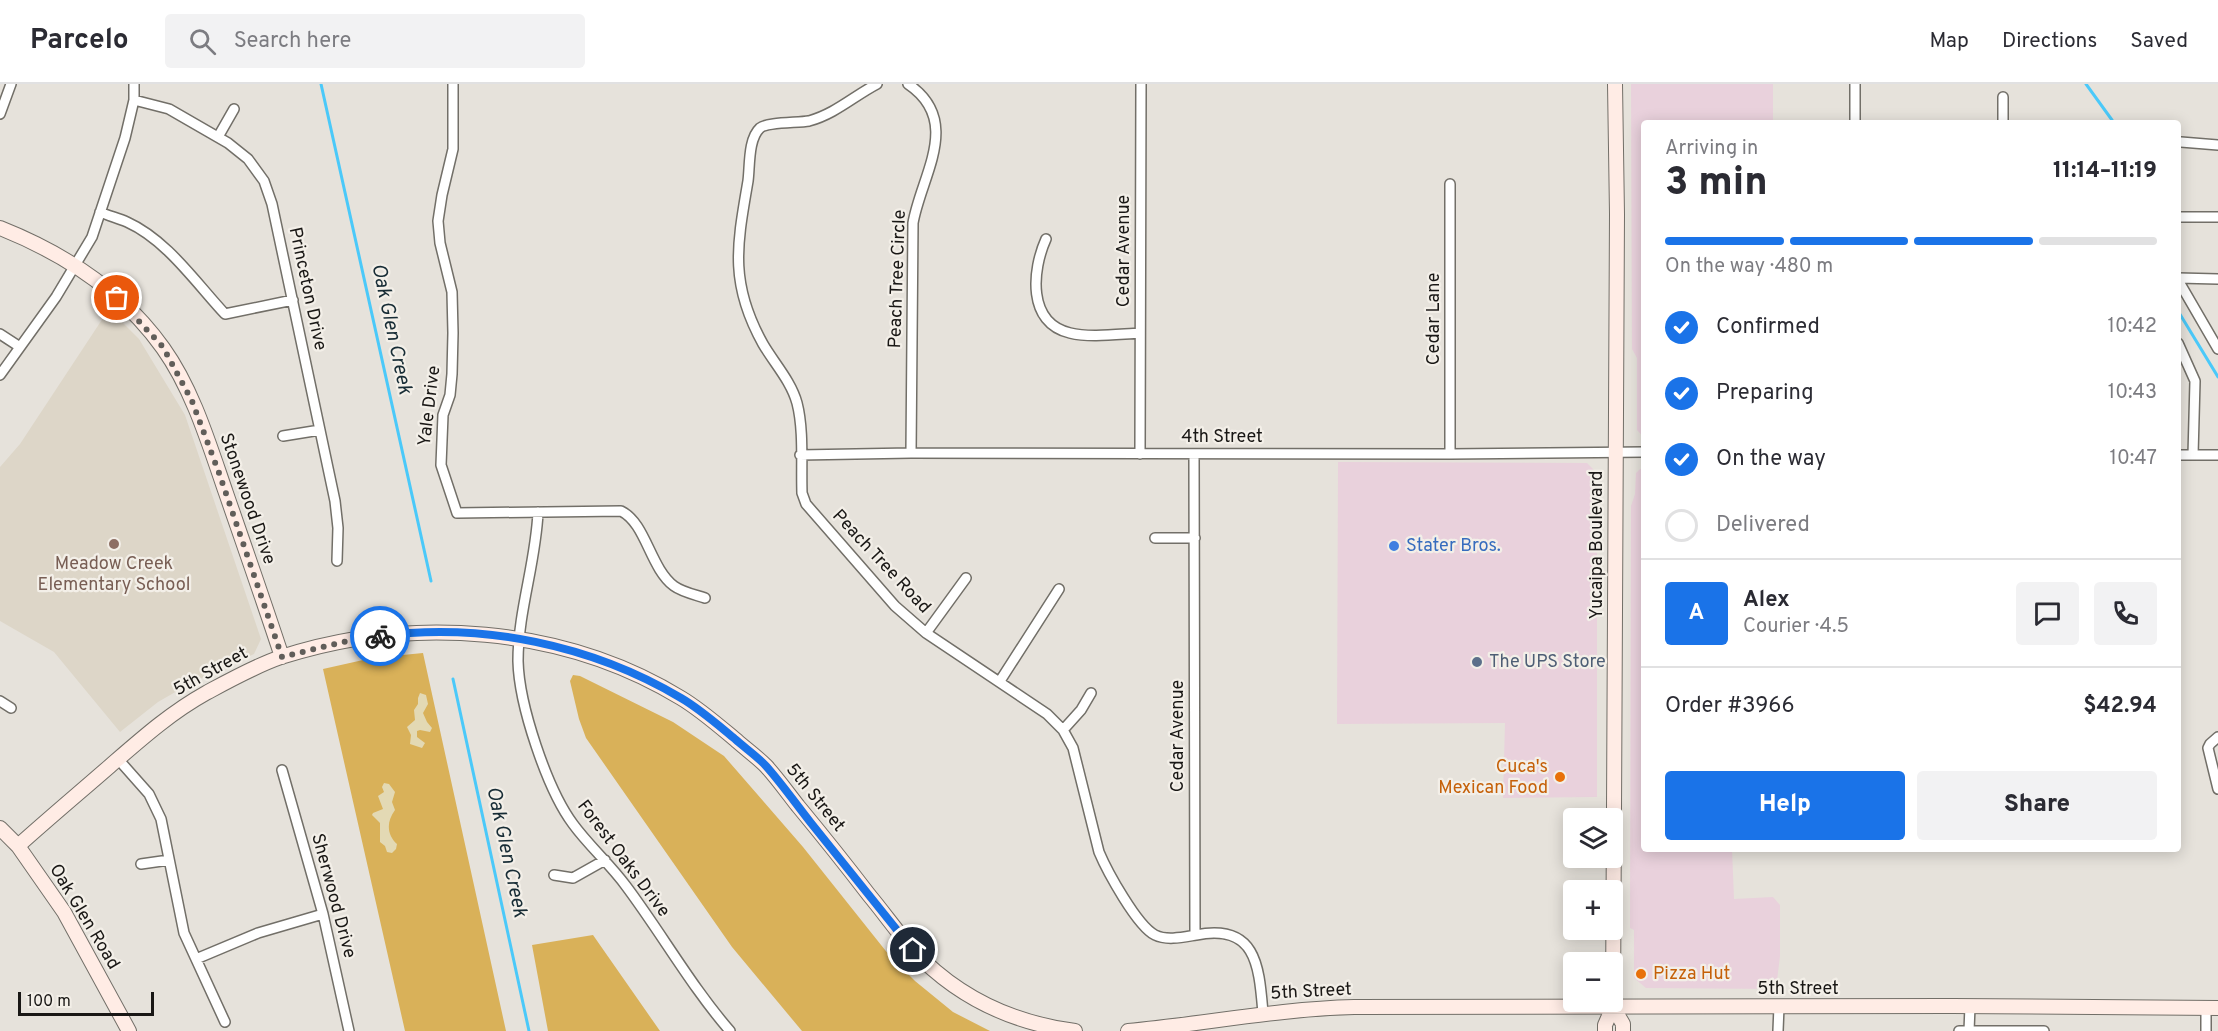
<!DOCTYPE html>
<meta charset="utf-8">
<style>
body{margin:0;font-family:Overpass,sans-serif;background:#f2f2f3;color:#2b2b33;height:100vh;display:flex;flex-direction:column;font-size:22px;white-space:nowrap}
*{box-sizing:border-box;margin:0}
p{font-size:20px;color:#7c7c81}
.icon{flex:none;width:33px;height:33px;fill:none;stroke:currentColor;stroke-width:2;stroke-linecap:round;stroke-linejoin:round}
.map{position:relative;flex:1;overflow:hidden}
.drawer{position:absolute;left:1641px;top:36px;width:540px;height:732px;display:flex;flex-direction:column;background:#fff;border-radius:6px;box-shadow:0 3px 15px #0003}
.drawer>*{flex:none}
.buttons{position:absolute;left:1563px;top:724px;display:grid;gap:12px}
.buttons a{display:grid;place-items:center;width:60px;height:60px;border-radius:6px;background:#fff;box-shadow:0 3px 15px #0003;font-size:30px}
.scale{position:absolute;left:18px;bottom:15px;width:136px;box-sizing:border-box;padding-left:6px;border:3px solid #191715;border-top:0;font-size:16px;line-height:21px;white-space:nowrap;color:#191715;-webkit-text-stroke:4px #f3efe8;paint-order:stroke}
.pin{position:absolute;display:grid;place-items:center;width:51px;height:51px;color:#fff;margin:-26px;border:3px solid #fff;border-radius:50%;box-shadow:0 2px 6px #0007}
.courier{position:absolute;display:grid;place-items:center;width:60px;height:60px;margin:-30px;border:4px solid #1a73e8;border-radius:50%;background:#fff;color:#222;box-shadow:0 2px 8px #0007}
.overview em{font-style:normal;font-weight:800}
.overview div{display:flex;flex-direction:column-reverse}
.overview{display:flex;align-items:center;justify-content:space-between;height:102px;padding:0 24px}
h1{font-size:39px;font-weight:800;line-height:45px}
.bar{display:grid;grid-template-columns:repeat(4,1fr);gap:9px 6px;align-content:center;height:72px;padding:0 24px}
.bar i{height:8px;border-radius:4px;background:#e1e1e2}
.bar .on{background:#1a73e8}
.bar p{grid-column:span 4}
.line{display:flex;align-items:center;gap:15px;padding:0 24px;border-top:2px solid #e1e1e2}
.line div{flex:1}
.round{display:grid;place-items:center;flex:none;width:63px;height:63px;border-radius:6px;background:#f2f2f3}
ol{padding:0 24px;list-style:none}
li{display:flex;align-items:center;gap:18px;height:66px}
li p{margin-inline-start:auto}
li .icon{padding:6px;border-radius:50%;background:#1a73e8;color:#fff;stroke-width:4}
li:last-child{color:#7c7c81}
li i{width:33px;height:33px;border:3px solid #e1e1e2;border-radius:50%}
.primary-button{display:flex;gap:12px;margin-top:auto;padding:12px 24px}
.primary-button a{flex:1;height:69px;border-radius:6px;background:#1a73e8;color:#fff;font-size:24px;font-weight:800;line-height:69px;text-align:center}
.primary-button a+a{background:#f2f2f3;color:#2b2b33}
header{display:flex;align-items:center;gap:36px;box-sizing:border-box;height:84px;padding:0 30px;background:#fff;border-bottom:2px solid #e1e1e2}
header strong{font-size:28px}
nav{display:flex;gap:33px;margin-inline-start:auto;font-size:21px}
.search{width:420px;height:54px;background:#f2f2f3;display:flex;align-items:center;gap:15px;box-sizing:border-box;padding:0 21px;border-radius:6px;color:#7c7c81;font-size:22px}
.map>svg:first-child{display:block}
.commercial{fill:#e9d1dc}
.built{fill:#ddd6c8}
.green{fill:#d9b159}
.sand{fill:#e3d9b4}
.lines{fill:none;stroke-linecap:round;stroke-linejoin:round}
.stream{stroke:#4bc9f9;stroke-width:3}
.street-casing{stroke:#726f68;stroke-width:12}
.secondary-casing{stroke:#726f68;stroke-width:16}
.street{stroke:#fff;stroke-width:9}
.secondary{stroke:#ffece5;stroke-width:14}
.done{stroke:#615e5a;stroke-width:6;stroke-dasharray:0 10.8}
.route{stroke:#1a73e8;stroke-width:8}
.education-dot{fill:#8d6e63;stroke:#f3efe8;stroke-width:2}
.shop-dot{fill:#3f7fe0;stroke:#f3efe8;stroke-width:2}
.service-dot{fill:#5c6f8a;stroke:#f3efe8;stroke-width:2}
.food-dot{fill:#e8710a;stroke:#f3efe8;stroke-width:2}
.labels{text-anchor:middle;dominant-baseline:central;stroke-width:4.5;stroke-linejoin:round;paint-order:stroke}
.street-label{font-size:18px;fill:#191715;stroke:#f3efe8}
.shop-label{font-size:18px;fill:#366cbe;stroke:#f3efe8;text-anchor:start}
.education-label{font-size:18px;fill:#785e54;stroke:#f3efe8}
.service-label{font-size:18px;fill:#4e5e75;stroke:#f3efe8;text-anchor:start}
.food-label{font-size:18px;fill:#c56008;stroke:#f3efe8;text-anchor:end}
.water-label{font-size:20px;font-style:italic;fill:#172c35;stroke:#f3efe8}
</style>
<header>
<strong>Parcelo</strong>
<div class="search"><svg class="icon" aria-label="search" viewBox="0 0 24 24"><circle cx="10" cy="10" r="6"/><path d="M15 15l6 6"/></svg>Search here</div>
<nav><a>Map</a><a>Directions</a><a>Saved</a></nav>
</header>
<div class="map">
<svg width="2218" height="947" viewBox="0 0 2218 947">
<rect width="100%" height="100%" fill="#e6e2db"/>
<path class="commercial" d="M1631,0H1773V39H1644V354L1637,346V274L1632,265Z
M1338,378L1587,379L1597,389V713L1503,714L1505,639L1337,640Z
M1640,385H1644V765H1732L1734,815L1773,813L1780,821V872L1776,905L1646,904L1634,894V846L1630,844L1631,422L1635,410L1636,389Z"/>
<path class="built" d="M109,225L139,255L185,331L261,555L254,570L191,599L158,618L120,648L54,568L0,537V383L20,360Z"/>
<path class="green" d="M423,569L506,947H405L323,585L372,574Z
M573,591L580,592L673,638L724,672L803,763L889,871L915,897L953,928L990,947H802L732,863L586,654L579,635L570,597Z
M593,851L660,947H548L532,861Z"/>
<path class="sand" d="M420,609L426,611L428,620L423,629L427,638L432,644L430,648L420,646L417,647V653L425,659L422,664L410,660L411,651L407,643L415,636L414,626L418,620V614Z
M384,699L389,700L395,708L392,718L395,726C386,738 387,751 397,760L396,765L392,769L387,768L385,762L380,758V739L372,731L373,729L383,725L378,712L384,708L382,703Z"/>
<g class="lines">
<path class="stream" d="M321,0L431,497
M2086,0L2112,36
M2178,227L2218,293
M453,595L529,947"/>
<defs>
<path id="street" d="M453,0V65L442,111L438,137L440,159L452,208L453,249L452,290L450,311L443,331L441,381L457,429L621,427C646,439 650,484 674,502C682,508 696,511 705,514
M877,0C854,12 835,30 809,37C798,39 767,38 760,44C748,55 750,82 748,97C737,161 729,199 763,260C774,279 791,297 797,319C804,346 801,381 802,409L806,420L895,522L926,549L1047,630L1063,646
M908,0C963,37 921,92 913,139L911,369
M1855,0V39
M2003,13V39
M134,16L169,25L228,59L248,75L264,97L272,120L335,417L338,444L337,477
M0,30L11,0
M218,53L234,25
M2181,58L2218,61
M1450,100V370
M100,128C109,132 118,134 127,138C167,156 196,199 225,230L293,216
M2178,133H2218
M1046,155C1032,186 1027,239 1070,249C1090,254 1119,250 1140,249
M2178,194L2218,195
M2178,196L2218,265
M0,250L20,263
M2178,259L2195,297L2193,371
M0,291L56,213L92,153L125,54L134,16V0
M283,352L320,346
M1140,370L1141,0
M1194,370L1195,851
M800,371L911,369L1450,370L1644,368
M2178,371H2218
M538,428C536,478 518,527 518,577C519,621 547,705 573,740C589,762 610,780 626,802C662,850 691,902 730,947
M1155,454H1195
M926,549L966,494
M1000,597L1059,505
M1091,609L1081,626L1063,646L1073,664L1099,768C1107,787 1137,842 1155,851C1167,857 1184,853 1196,851C1257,839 1259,883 1263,929
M0,617L11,624
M2218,653L2210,660L2208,664L2218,705
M118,675L149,710L161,735L184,849L225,938
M282,686L323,830L349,947
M141,780L169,776
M554,791L573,794L605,776
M196,875L258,849L323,830
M1778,947L1779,922
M1959,947H2044
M1969,947L1970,922
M2206,947V925"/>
<path id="secondary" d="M0,144C63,169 123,208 163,264C193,306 209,360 226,409C245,464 264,518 282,573
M0,744L18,762L64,828L129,947
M18,762C48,735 79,709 110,682C140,656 170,629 206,609C230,596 255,582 281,573C411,531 563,542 681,614C701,626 719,642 737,657C746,665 757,673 766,682C777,694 787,708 798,722C822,751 846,781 869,811C884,829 898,849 913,866C957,913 1013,939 1075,947
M1613,923L1623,940V947
M1128,947C1204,940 1277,925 1354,923L1952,922L2218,924
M1605,947V941L1613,923L1617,130L1615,0"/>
</defs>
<use href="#street" class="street-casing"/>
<use href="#secondary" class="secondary-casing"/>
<use href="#street" class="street"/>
<use href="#secondary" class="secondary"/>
</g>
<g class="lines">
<path class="done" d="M117,214L163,263L192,317L219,389L282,573L343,558L380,552"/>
<path class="route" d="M380,552C482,538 592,561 681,614C700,625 718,641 735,655C745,664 757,672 766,682C782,700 796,720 811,739C845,781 879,824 913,866"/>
</g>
<circle class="education-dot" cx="114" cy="460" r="6"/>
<circle class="shop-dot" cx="1394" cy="462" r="6"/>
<circle class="service-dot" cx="1477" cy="578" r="6"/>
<g class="food-dot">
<circle cx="1560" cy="693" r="6"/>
<circle cx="1641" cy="890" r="6"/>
</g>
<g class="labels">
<g class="street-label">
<text transform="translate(1124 167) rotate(-90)">Cedar Avenue</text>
<text transform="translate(898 195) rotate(-88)">Peach Tree Circle</text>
<text transform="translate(307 205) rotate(78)">Princeton Drive</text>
<text transform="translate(1434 235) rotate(-90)">Cedar Lane</text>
<text transform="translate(430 322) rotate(-83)">Yale Drive</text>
<text x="1222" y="353">4th Street</text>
<text transform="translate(247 415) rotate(71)">Stonewood Drive</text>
<text transform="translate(1597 461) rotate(-90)">Yucaipa Boulevard</text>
<text transform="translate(881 478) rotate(47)">Peach Tree Road</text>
<text transform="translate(211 588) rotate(-29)">5th Street</text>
<text transform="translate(1178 652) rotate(-90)">Cedar Avenue</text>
<text transform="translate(815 714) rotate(51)">5th Street</text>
<text transform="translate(623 775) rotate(53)">Forest Oaks Drive</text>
<text transform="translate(333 812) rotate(75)">Sherwood Drive</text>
<text transform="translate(84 833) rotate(59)">Oak Glen Road</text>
<text x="1798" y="905">5th Street</text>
<text transform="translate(1311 908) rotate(-3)">5th Street</text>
</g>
<g class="shop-label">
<text x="1406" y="462">Stater Bros.</text>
</g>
<g class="education-label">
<text x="114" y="480">Meadow Creek<tspan x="114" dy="21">Elementary School</tspan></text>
</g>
<g class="service-label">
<text x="1489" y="578">The UPS Store</text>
</g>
<g class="food-label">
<text x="1548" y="683">Cuca's<tspan x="1548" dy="21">Mexican Food</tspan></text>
<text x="1653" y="890" text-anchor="start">Pizza Hut</text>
</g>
<g class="water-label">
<text transform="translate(391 245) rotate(78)">Oak Glen Creek</text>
<text transform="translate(506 768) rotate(78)">Oak Glen Creek</text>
</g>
</g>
</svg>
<div class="buttons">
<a><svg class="icon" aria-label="layers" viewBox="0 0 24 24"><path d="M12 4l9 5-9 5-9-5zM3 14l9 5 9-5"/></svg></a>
<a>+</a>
<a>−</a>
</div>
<div class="scale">100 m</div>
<div class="pin" style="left:117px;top:214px;background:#ea580c"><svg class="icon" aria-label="bag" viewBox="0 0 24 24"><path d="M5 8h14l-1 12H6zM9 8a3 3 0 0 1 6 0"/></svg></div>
<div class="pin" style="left:913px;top:866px;background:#1f2937"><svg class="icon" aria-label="home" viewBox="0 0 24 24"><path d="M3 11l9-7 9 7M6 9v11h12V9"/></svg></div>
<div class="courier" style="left:380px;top:552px"><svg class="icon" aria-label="bike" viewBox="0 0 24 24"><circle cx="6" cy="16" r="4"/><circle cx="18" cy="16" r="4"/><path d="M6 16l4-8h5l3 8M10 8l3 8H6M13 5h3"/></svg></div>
<section class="drawer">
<div class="overview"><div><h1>3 min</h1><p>Arriving in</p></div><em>11:14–11:19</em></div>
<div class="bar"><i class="on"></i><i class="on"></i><i class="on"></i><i></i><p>On the way · 480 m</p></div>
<ol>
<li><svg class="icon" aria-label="check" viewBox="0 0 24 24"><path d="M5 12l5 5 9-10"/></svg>Confirmed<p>10:42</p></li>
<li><svg class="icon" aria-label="check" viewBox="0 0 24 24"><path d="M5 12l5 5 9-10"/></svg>Preparing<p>10:43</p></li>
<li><svg class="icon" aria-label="check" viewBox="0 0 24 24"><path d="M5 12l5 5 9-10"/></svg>On the way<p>10:47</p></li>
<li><i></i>Delivered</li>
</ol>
<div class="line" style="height:108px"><b class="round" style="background:#1a73e8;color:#fff">A</b><div><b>Alex</b><p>Courier · 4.5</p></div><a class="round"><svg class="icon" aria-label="chat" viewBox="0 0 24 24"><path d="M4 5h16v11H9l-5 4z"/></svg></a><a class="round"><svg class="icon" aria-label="phone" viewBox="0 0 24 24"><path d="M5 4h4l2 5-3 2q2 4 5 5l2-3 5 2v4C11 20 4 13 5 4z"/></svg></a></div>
<div class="line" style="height:78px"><div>Order #3966</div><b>$42.94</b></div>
<div class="primary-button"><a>Help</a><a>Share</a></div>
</section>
</div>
